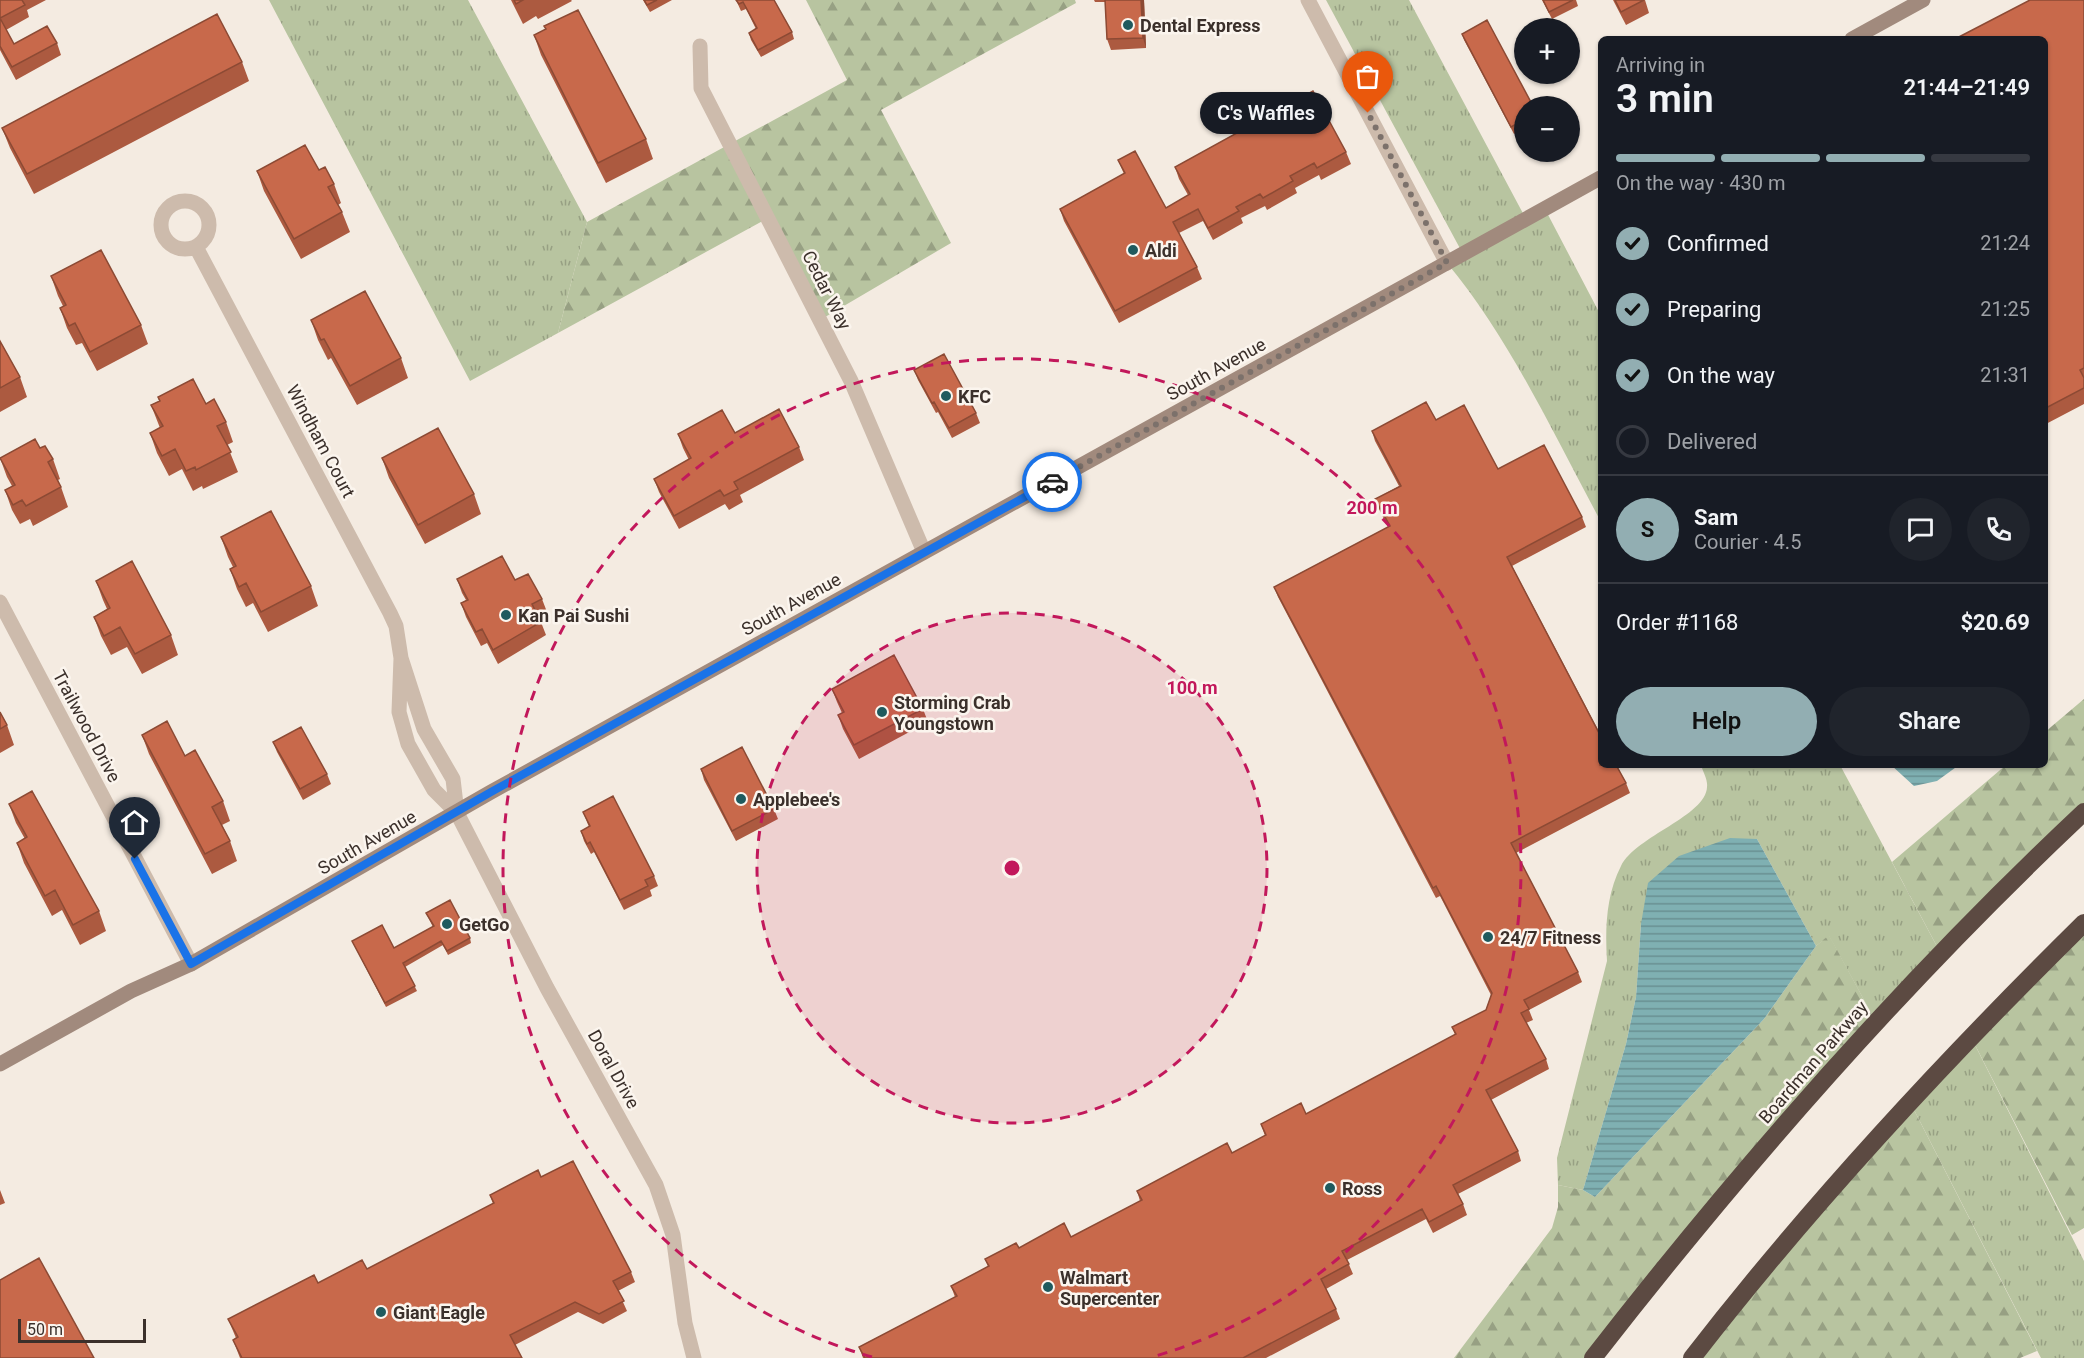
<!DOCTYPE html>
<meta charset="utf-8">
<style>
body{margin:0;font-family:Roboto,sans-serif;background:#20242c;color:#f1f3f6;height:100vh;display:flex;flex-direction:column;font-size:22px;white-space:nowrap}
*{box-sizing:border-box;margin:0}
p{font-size:20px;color:#9ea1a6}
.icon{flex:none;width:33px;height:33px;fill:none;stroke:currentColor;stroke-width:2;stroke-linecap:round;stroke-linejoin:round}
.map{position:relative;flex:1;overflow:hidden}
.panel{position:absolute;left:1598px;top:36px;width:450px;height:732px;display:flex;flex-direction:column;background:#171b24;border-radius:9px;box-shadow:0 2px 4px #0004}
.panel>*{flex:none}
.buttons{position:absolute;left:1514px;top:18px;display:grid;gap:12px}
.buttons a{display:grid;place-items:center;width:66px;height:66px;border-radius:50%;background:#171b24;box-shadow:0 2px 4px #0004;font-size:30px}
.scale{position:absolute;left:18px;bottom:15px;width:128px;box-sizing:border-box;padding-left:6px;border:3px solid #3b302b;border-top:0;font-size:16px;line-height:21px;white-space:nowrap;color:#3b302b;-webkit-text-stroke:4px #fbf5ee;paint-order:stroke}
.pin{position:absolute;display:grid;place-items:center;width:51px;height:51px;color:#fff;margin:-62px -26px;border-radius:50% 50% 50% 0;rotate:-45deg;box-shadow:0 0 6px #0007}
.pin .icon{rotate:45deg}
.courier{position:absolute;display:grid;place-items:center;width:60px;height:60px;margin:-30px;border:4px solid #1a73e8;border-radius:50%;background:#fff;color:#222;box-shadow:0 2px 8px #0007}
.bubble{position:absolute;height:42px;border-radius:21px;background:#171b24;box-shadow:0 2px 4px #0004;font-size:20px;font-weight:600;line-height:42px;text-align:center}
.headline em{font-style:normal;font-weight:600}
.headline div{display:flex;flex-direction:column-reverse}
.headline{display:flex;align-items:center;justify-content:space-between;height:102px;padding:0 18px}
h1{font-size:39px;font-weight:600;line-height:45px}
.bar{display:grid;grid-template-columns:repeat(4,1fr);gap:9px 6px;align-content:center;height:72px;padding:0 18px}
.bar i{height:8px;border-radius:4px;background:#363941}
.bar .current{background:#92aeb2}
.bar p{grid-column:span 4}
.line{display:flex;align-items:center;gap:15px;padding:0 18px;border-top:2px solid #363941}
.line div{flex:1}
.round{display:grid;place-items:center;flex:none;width:63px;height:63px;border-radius:32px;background:#20242c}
ol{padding:0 18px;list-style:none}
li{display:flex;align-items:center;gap:18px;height:66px}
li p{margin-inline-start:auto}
li .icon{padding:6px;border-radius:50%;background:#92aeb2;color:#111;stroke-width:4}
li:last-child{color:#9ea1a6}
li i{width:33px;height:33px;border:3px solid #363941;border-radius:50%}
.primary-button{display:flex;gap:12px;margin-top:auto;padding:12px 18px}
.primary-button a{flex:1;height:69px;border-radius:36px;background:#92aeb2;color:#111;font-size:24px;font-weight:600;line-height:69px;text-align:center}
.primary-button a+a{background:#20242c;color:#f1f3f6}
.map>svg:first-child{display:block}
.grass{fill:url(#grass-tufts)}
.forest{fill:url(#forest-firs)}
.water{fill:url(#water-rules)}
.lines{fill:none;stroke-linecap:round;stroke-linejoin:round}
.street{stroke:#cdbbac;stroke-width:15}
.secondary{stroke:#a18a7d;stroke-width:15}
.highway{stroke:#5c4a42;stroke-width:18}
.wall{fill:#ac5a40}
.shaded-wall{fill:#8c4a34}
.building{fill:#c8694b;stroke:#8c4a34;stroke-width:1.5}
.done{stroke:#7c716b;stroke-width:6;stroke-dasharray:0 10.8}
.route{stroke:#1a73e8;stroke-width:8}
.ring{fill:none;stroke:#c2185b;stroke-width:3;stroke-dasharray:10 8}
.poi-dot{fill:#1f5a5e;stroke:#fbf5ee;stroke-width:2}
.labels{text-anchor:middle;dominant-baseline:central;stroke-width:5;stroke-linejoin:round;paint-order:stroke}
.poi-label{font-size:18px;font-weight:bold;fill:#3b302b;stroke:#fbf5ee;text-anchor:start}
.street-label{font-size:18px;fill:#3b302b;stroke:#fbf5ee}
.centre{fill:#c2185b;stroke:#fbf5ee;stroke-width:3}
.ring-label{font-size:18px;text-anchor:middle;font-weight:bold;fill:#c2185b;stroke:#fbf5ee;stroke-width:5;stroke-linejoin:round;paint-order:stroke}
</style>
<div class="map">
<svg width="2084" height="1358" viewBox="0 0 2084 1358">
<defs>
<pattern id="grass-tufts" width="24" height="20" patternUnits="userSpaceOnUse" patternTransform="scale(1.5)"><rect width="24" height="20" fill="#b8c4a0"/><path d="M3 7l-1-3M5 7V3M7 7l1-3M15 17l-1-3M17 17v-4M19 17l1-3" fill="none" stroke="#97a083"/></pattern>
<pattern id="forest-firs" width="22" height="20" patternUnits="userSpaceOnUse" patternTransform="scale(1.5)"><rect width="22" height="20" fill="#b8c4a0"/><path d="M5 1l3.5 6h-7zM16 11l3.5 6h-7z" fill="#97a083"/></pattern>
<pattern id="water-rules" width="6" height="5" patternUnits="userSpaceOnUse" patternTransform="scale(1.5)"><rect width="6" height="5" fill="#7fb0b2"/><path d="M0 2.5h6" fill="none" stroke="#699091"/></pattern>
</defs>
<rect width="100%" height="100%" fill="#f4ebe1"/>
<path class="grass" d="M269,0H468L587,222L558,333L470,381Z
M1326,0H1409L1526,219L1545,209L1600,314V520C1553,433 1510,339 1447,263L1463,254Z
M1701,765H1840L1941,954L1876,1022L1829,936L1816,946L1757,839L1641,924L1636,997L1626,1044L1583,1190L1558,1185L1557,1158L1607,961C1605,929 1606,895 1621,866C1636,836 1706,816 1707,787C1708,780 1703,772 1701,765Z
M1971,1037L2084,1261V1358H2041L1910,1102Z"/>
<path class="forest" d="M806,0H1075L1076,3L881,110L951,243L820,320L768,218L558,333L587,222L847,80Z
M2084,699V812L1941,954L1892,862L2006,765H2044L2045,732Z
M2084,923V1228L2072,1235L1971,1037Z
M1829,935L1876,1022L1593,1358H1454L1552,1228L1558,1207V1185L1583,1190L1595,1197L1764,1019L1816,946Z
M1910,1102L2037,1351L2020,1358H1692Z"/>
<path class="water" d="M1891,765H1959L1937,781L1914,786Z
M1730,838L1757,839L1816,946L1764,1019L1595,1197L1583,1190L1626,1044L1636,997L1641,924L1648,883L1679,856Z"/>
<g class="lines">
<path class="street" d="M1308,0L1447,263
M700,46L701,88L851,381L924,552
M161 225a24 24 0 1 1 48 0a24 24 0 1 1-48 0Z
M196,247L390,613L396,626L401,658L424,729L453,779L457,813
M0,602L191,964
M401,658L399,712L408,744L434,790L457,813L547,988L656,1185L673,1235L685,1323L694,1358"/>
<path class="secondary" d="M1852,39L1923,0
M0,1064L131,991L191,964L491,792L1600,178"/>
<path class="highway" d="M1593,1358C1743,1165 1905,980 2084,812
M1692,1358C1811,1204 1945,1060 2084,923"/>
</g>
<path class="wall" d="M0,0H46L27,10L29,17L6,30L14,44L57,43L61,55L16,80L0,50Z
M511,0H571L572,1L538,19L536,16L523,24Z
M643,0H672L650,12Z
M736,0H774L792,32L794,39L761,57L751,40L749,33L756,29L746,9L741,11Z
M1094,0H1144L1146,48L1111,50L1107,39L1105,2H1095Z
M1542,0H1576L1578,6L1552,19Z
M1613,0H1645L1649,13L1626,25Z
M2084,0V404L2044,425V39Z
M1462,34L1524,106V129L1514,134L1464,40Z
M534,35L646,139L653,159L606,183L541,55Z
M242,62L249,81L34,194L10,148L2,128Z
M1346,152L1351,164L1321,180L1319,175L1295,188L1297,193L1267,210L1265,206L1241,218L1243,223L1213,240L1203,221L1179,233L1197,267L1202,279L1119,323L1064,221L1060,209L1124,174L1118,160L1166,208L1188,195L1179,179L1175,167Z
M319,170L334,184L341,203L338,205L342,212L350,232L301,259L264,191L257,171Z
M51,276L141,325L148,344L97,371L82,343L76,345L67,328L60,308L63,306L58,296Z
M311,320L401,358L408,378L357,405L331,358L328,360L318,340Z
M0,341L20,377L27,397L0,412Z
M914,370L976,413L980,423L952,438L938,412L936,413L918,380Z
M158,397L206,404L226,422L233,442L227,445L238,472L203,489L202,486L193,491L182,469L169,476L157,453L150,433L160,428L151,405L159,401Z
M1436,420L1498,469L1582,517L1586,527L1512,566L1626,783L1630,793L1516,853L1578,972L1582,982L1529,1010L1533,1020L1526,1023L1546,1059L1549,1069L1491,1100L1518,1151L1521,1161L1458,1194L1463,1204L1467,1215L1433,1233L1426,1219L1347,1260L1353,1274L1326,1289L1336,1309L1340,1319L1266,1358H863L859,1347L955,1297L951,1286L988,1267L985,1259L1019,1248L1071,1237L1140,1201L1137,1191L1232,1153L1265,1136L1261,1124L1306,1114L1455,1035L1452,1027L1486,1010L1491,995L1440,896L1436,898L1278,597L1274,587L1388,527L1379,509L1375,499L1399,486L1375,441L1372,431Z
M735,433L799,447L804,460L740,495L743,502L729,510L725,504L679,529L659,492L654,479L689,460L683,448L678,434Z
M40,448L53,459L60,479L58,480L61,487L68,507L33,526L30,519L20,524L12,510L5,490L12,486L7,477L0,458Z
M382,458L474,494L481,514L425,544L389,478Z
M221,537L311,586L318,606L268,632L253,603L246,607L237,589L230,569L233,567L228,557Z
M457,579L515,580L542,599L547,612L539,617L546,635L498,664L487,643L481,646L466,617L461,603L466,600L462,593Z
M96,581L171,635L178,655L142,674L127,647L111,655L101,636L94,617L107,609L103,600Z
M832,689L923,709L928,722L859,759L843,729L838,715L842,713L837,702Z
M0,712L7,725L14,745L0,753Z
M142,735L185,756L223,801L230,821L222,825L230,841L237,861L212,874L149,754Z
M273,742L327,774L331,784L303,800L277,752Z
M701,769L774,809L778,819L736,841L704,780Z
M9,804L99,911L106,931L80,945L62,910L52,916L24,863L17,843L25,839L16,823Z
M583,812L654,876L658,886L650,890L652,896L624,910L594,852L591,854L584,841L581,831L589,827Z
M426,913L470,938L471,943L448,955L443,945L405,967L417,991L386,1007L352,941L394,948L433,927Z
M541,1177L631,1272L635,1282L618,1291L627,1311L603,1324L578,1312L515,1345L522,1358H240L233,1340L236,1338L228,1319L318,1283L367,1269L493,1204L490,1195Z
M0,1190L5,1203L0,1205Z"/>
<path class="shaded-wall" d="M1141,0H1144L1146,48L1143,38Z"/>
<path class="building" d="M0,0H22L25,5L0,18L14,44L47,26L57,43L12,67L0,46Z
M514,0H523L516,4Z
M644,0H657L647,5Z
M736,0H774L792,32L758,50L749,33L757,28L743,2L739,4Z
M1105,0H1141L1143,38L1107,39Z
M1543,0H1573L1549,12Z
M1615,0H1644L1621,12Z
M2030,0H2084V368L2080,370L2084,378V388L2044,409V39H1955Z
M578,10L646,139L598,163L534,35L546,29L544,26Z
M217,14L242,62L27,174L2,128Z
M1487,20L1533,106H1524V120L1511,127L1462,34Z
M1313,91L1346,152L1317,168L1314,163L1290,176L1293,181L1263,198L1260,194L1236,207L1239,211L1208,228L1198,209L1173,222L1197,267L1115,311L1060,209L1125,173L1118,160L1135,151L1166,208L1190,194L1175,167Z
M305,145L319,170L325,167L334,184L328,187L342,212L294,239L257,171Z
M101,250L141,325L90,352L75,323L69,326L60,308L66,305L51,276Z
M365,291L401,358L350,386L324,339L321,340L311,320Z
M0,341L20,377L0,388Z
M944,354L976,413L949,428L934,402L932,403L914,370Z
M193,379L206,404L214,399L226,422L217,426L231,452L196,470L195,467L186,471L175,449L162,456L150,433L163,426L151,405L160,401L158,397Z
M1426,402L1436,420L1464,405L1498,469L1544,445L1582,517L1507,557L1600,735V765H1616L1626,783L1511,843L1578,972L1524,1000L1529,1009L1521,1013L1546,1059L1486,1090L1518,1151L1453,1185L1463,1204L1429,1222L1422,1209L1342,1251L1349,1264L1321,1279L1336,1309L1243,1358H865L859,1347L957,1296L951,1286L989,1266L985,1259L1016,1243L1019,1248L1064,1223L1071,1237L1142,1200L1137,1191L1227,1143L1232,1153L1266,1135L1261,1124L1301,1103L1306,1114L1456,1034L1452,1027L1486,1010L1492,993L1436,886L1433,888L1274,587L1390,526L1375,499L1401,486L1372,431Z
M779,409L799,447L734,482L738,489L724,496L720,490L674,516L654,479L691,458L678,434L722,410L735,433Z
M438,428L474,494L418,525L382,458Z
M35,439L40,448L45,446L53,459L48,462L61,487L26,506L22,500L13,505L5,490L15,485L0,458Z
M271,511L311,586L261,612L246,583L239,587L230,569L236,566L221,537Z
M502,556L515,580L528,574L542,599L532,604L541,622L493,650L482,629L476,632L461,603L468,600L457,579Z
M132,561L171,635L135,654L120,627L104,636L94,617L110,608L96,581Z
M894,655L923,709L854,745L838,715L844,712L832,689Z
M0,712L7,725L0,729Z
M167,721L185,756L195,750L223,801L212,807L230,841L205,854L142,735Z
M301,727L327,774L300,789L273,742Z
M742,747L774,809L732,831L701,769Z
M32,791L99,911L73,925L55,890L45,896L17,843L27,837L9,804Z
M613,796L654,876L645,880L648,886L620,900L590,842L587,844L581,831L590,826L583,812Z
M450,900L470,938L447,951L441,941L403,963L415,986L385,1003L352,941L382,925L394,948L434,926L426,913Z
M573,1161L631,1272L613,1281L624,1301L599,1314L575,1302L510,1335L522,1358H242L233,1340L238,1337L228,1319L314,1275L318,1283L362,1260L367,1269L494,1203L490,1195L538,1170L541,1177Z
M39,1258L94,1358H0V1280Z"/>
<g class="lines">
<path class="done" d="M1052,482L1447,263L1368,113"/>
<path class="route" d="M135,859L191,964L491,792L1052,482"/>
</g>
<circle cx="1012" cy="868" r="255" fill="#c2185b" fill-opacity=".12"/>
<g class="ring">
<circle cx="1012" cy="868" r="255"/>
<path d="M872 1357A509 509 0 1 1 1152 1357"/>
</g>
<g class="poi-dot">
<circle cx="1128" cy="25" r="6"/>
<circle cx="1133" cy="250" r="6"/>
<circle cx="946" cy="396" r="6"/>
<circle cx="506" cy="615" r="6"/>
<circle cx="882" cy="712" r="6"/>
<circle cx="741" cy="799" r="6"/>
<circle cx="447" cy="924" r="6"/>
<circle cx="1488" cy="937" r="6"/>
<circle cx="1330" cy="1188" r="6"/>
<circle cx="1048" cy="1287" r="6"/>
<circle cx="381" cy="1312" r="6"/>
</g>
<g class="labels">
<g class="poi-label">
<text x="1140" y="25">Dental Express</text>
<text x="1145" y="250">Aldi</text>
<text x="958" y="396">KFC</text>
<text x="518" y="615">Kan Pai Sushi</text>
<text x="894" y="702">Storming Crab<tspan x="894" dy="21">Youngstown</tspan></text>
<text x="753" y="799">Applebee's</text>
<text x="459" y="924">GetGo</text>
<text x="1500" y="937">24/7 Fitness</text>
<text x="1342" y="1188">Ross</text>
<text x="1060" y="1277">Walmart<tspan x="1060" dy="21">Supercenter</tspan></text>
<text x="393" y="1312">Giant Eagle</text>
</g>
<g class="street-label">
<text transform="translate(827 290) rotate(63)">Cedar Way</text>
<text transform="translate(1216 369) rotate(-29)">South Avenue</text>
<text transform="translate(321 441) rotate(62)">Windham Court</text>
<text transform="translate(791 604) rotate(-29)">South Avenue</text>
<text transform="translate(87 726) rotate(62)">Trailwood Drive</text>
<text transform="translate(367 842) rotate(-30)">South Avenue</text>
<text transform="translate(1813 1062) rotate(-49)">Boardman Parkway</text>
<text transform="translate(614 1069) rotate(61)">Doral Drive</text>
</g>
</g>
<circle cx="1012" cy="868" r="9" class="centre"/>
<g class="ring-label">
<text x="1372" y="514">200 m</text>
<text x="1192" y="694">100 m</text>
</g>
</svg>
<div class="buttons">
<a>+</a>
<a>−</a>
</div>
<div class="scale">50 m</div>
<div class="pin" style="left:1368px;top:113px;background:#ea580c"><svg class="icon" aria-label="bag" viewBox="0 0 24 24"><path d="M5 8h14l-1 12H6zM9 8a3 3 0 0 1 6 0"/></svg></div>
<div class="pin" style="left:135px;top:859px;background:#1f2937"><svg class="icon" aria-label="home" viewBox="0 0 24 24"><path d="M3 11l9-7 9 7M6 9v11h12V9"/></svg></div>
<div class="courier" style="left:1052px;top:482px"><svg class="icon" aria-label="car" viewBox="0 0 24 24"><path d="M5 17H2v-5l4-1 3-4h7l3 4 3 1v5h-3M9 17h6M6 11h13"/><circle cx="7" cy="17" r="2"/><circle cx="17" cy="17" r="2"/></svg></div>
<div class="bubble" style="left:1200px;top:92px;width:132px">C's Waffles</div>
<section class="panel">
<div class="headline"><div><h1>3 min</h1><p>Arriving in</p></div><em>21:44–21:49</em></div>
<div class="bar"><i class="current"></i><i class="current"></i><i class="current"></i><i></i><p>On the way · 430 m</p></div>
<ol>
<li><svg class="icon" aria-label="check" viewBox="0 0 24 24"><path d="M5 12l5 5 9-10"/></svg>Confirmed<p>21:24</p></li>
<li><svg class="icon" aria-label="check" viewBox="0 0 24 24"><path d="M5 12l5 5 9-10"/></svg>Preparing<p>21:25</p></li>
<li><svg class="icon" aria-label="check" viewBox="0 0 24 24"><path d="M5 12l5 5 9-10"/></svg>On the way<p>21:31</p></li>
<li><i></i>Delivered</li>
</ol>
<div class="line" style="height:108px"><b class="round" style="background:#92aeb2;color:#111">S</b><div><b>Sam</b><p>Courier · 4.5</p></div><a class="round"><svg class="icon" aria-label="chat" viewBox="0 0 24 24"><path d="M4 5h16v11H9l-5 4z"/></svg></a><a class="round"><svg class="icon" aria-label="phone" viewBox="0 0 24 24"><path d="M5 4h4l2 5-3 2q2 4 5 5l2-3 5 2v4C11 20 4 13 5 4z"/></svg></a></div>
<div class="line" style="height:78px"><div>Order #1168</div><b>$20.69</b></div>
<div class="primary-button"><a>Help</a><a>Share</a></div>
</section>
</div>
